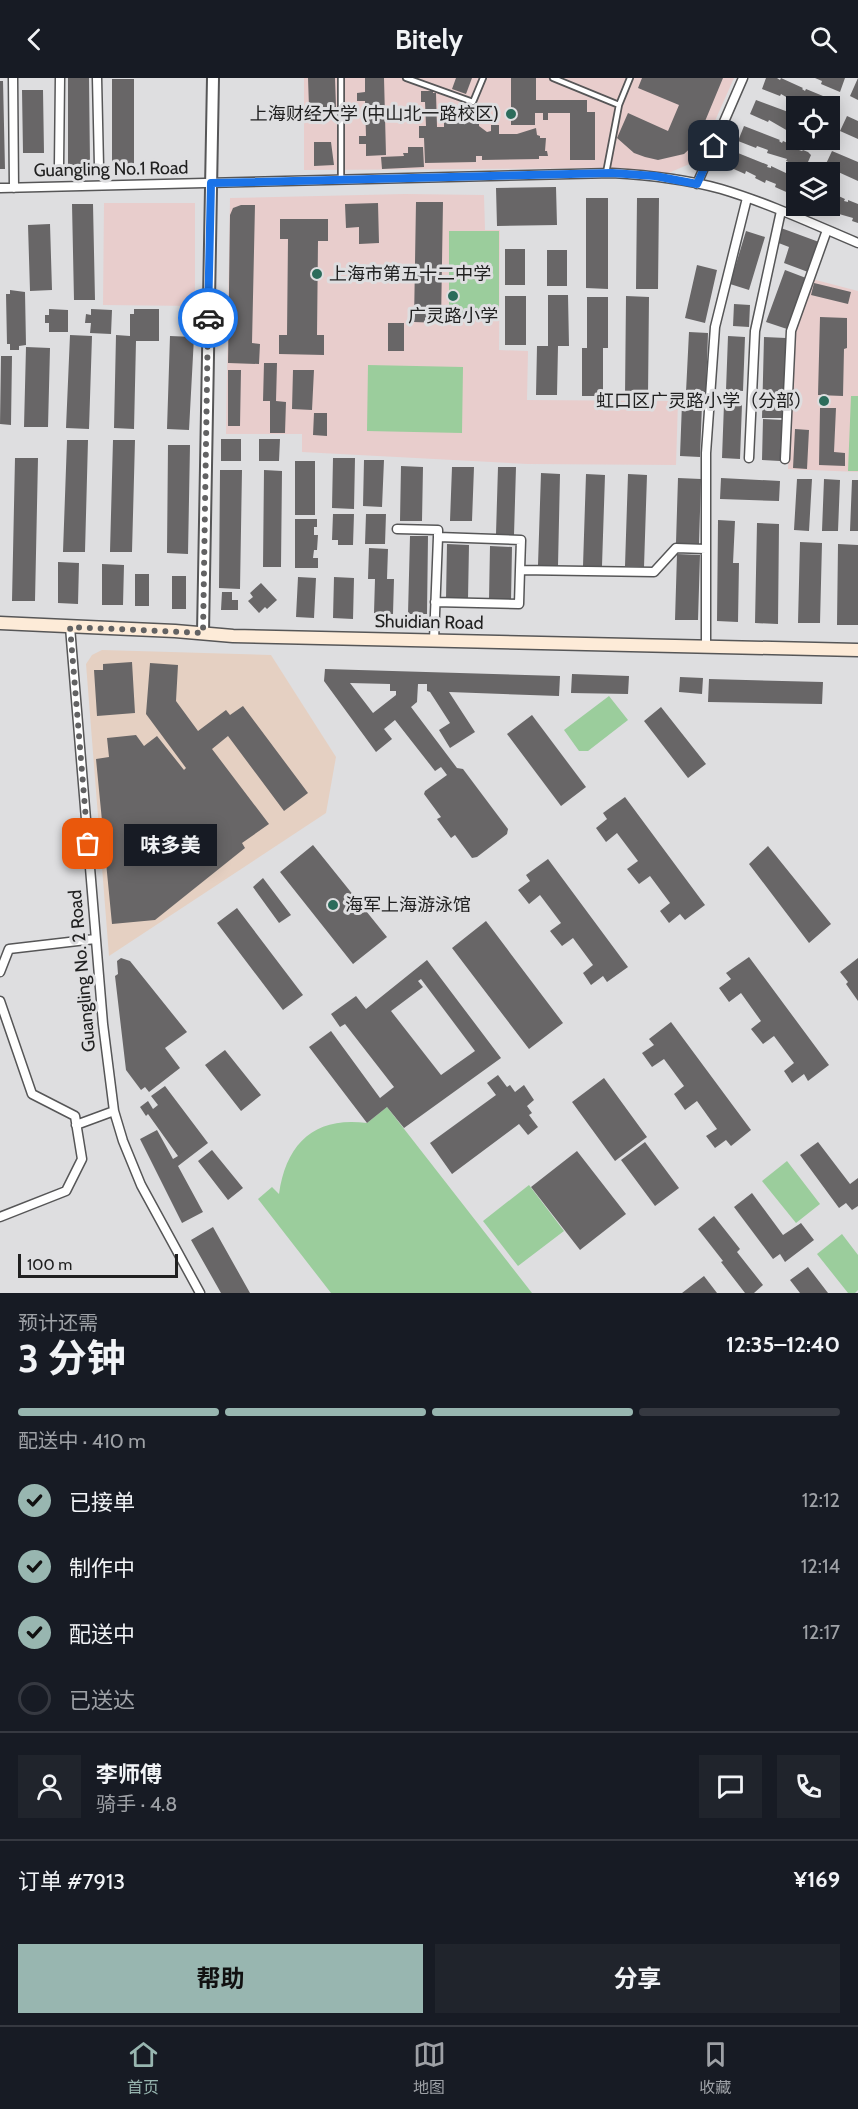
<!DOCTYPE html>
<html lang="zh">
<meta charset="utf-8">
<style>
body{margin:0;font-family:Cabin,"Noto Sans SC",sans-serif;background:#20242c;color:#f1f3f6;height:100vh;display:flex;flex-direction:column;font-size:22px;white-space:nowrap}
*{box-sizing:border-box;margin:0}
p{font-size:20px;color:#9ea1a6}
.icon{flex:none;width:33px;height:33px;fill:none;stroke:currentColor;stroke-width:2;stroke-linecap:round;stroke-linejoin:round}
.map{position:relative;height:1215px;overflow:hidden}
.side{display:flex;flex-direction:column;background:#171b24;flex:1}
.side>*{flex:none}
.tools{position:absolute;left:786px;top:18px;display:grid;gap:12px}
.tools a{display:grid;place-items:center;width:54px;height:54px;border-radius:0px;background:#171b24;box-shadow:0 3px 15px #0003;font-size:30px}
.scale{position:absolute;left:18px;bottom:15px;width:160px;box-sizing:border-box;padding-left:6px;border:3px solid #202020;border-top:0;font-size:16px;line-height:21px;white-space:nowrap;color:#202020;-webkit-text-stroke:4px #dedee0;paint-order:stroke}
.pin{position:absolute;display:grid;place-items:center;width:51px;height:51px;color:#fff;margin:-26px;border-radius:12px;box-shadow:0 3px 9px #0006}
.courier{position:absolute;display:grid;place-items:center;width:60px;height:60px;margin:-30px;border:4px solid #1a73e8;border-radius:50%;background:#fff;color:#222;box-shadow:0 2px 8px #0007}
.bubble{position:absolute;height:42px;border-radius:0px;background:#171b24;box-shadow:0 3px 15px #0003;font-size:20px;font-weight:700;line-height:42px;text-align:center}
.summary em{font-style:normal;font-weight:700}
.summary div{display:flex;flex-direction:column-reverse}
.summary{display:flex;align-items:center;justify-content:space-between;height:102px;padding:0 18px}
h1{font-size:39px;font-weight:700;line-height:45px}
.bar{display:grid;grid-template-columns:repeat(4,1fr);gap:9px 6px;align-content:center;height:72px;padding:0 18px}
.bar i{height:8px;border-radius:4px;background:#363941}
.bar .current{background:#98b6b0}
.bar p{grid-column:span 4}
.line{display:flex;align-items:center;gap:15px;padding:0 18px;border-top:2px solid #363941}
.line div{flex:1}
.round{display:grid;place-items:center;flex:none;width:63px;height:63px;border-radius:0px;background:#20242c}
ol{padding:0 18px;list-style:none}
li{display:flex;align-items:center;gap:18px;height:66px}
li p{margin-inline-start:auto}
li .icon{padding:6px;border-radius:50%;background:#98b6b0;color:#111;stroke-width:4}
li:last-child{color:#9ea1a6}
li i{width:33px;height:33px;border:3px solid #363941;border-radius:50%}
.primary-button{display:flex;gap:12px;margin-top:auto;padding:12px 18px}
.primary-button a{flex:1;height:69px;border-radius:0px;background:#98b6b0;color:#111;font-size:24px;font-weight:700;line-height:69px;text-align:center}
.primary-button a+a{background:#20242c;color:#f1f3f6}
header{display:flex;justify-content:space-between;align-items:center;height:78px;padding:0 18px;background:#171b24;font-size:27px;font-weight:700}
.tabs{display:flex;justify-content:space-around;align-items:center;height:84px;border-top:2px solid #363941;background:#171b24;font-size:16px;color:#9ea1a6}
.tabs a{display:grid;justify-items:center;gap:3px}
.tabs .current{color:#98b6b0}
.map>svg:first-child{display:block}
.commercial{fill:#e5d0c2}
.education{fill:#e8cdcc}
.green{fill:#9bcd9c}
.building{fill:#686667;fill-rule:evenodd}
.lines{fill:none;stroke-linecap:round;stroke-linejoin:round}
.service-casing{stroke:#565657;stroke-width:8}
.minor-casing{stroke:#565657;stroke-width:11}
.tertiary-casing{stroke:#565657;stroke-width:14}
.secondary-casing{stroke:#565657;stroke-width:15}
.service{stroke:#fff;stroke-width:4.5}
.minor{stroke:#fff;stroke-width:8}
.tertiary{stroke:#fff;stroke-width:10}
.secondary{stroke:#fdebd8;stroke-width:12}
.done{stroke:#626263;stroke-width:6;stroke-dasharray:0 10.8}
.route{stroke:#1a73e8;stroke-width:8}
.poi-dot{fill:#2b6c5b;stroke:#dedee0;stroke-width:2}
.labels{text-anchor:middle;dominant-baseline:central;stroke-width:6;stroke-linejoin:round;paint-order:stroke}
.poi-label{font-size:18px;fill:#202020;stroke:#dedee0;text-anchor:end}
.street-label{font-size:18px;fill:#202020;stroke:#dedee0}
</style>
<header><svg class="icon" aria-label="back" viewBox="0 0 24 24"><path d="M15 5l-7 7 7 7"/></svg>Bitely<svg class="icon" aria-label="search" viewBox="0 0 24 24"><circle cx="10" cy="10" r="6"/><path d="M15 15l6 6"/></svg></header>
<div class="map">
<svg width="858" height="1215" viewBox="0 0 858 1215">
<rect width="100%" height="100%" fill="#dedee0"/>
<path class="commercial" d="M102,572L271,577L336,679L326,735L109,878L86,586L92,577Z"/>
<path class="education" d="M304,0H734L702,72L692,85L666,96L621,90L304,92Z
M405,116L484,117L485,152H500L499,272L528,273L527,322L678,323L676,387L527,386L302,374V356H226L230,120Z
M104,125H195V228L103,227Z
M812,201L858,213V394L788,391L793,255Z"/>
<path class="green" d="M449,153H499V238H449Z
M368,287L463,289L462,355L367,353Z
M851,318H858V393H848Z
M609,618L628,642L588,673H579L564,652Z
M387,1029L532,1215H331L258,1121L272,1109L279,1116C286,1065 315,1038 367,1045Z
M787,1083L820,1126L796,1145L762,1103Z
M529,1107L564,1153L518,1188L483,1143Z
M842,1156L858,1177V1212L855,1215H848L817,1176Z"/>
<path class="building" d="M68,0H89L90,87H68Z
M308,0H335L336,29H309Z
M365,0H384L386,77L366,78V66H359V58H366L365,23H357V15L365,14Z
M456,0H472L466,16L452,11Z
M511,0H536V22H587V34H595V82H570V35H548V42H543V35H535V47H511Z
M642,0H723L696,65L684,76L658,82L645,79L634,75L617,60L628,35L668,53L679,27L638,10Z
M766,0H777L780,2L781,0L803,10L802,11L805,13L806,11L823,18L822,20L825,21L826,20L832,22L834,25L830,36V28H810L801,25L800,27L781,16L780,18L762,11Z
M815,0H845L840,14L821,6L822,3Z
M858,0V22L850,18Z
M112,1H134V86H112Z
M0,3H3L5,91H0Z
M22,12H43L44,75H23Z
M421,13H433V15H436L437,49H444V38L479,36V48L487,54L491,53V47H499V56H517L536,50L537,57L540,58V60H546L545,73H547L548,78H539V81L482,82V78H476V84L425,85L424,60H419V48H426L425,24H421Z
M756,22L791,35V37L794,38H796V53L789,50L788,53L769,42L768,44L750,36Z
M847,38L858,43V61L840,53Z
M744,48L780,62L779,63L782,65L783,63L799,70V72L802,73L803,72L808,74L811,77L805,91L786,83L787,81L767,75L768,72L757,68L756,70L738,63Z
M314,64H331L334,87L314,88Z
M408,69H423L424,89L382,91L381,79L404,78L403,75H408Z
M733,73L768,87L767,89L771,90V88L788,96L787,97L790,99L791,97L796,99V109L793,117L775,109L776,106L766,102L765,105L755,100L756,98L746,93L745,96L727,88Z
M832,73L858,84V103L825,88Z
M556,109L557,147L497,148L496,110Z
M830,114L845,121L844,123L848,124V122L858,126V145L852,143L853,140L832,134L833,132L824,128H830Z
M586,120H608V211L586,210Z
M637,120H659L658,211H636Z
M416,124H443L441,245L414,244Z
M378,125L379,165L359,166V149L346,150L345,126Z
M72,126H93L95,222H74Z
M241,127H255L252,265L260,266L259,286L228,285L230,137L233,130Z
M280,141H328V163H318L317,257H324V277L279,276V257H287L288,161H280Z
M50,146L52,212L30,213L28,147Z
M781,150L819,164L808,194L784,185L789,169L776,164Z
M746,153L765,159L749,212L730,206Z
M505,171H525V207H505Z
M547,172H567V208H547Z
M697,187L717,192L705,245L685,240Z
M785,192L806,200L787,251L766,244Z
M814,205L851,214L848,226L811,217Z
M10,212L25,214L26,267L19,268V272H10V266H7L6,216H10Z
M548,217H568L569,268H558L557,317H536L537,268H548Z
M505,218H526V267H505Z
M626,218L649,219L648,318H625Z
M587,219H608V270H603V318H582V270H587Z
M734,226L750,227L749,249L733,248Z
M49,231L68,232V254H49V245H45V237H49Z
M91,231L112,232L111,256L90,255L91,245H85L86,236L91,237Z
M134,231H159V263H136L134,351L114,350L116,257L130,258V236H134Z
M820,239L847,240V270L844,271L843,318L818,317Z
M388,245H404V273H388Z
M689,254L708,255L706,314H686Z
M70,257L92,258L89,351L66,350Z
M170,258L194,259L189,352L167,351Z
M728,258L745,259L743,313L726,312Z
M764,259L786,260L784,340H762Z
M26,269L50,270L48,349H24Z
M1,278H12L11,347L0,346Z
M264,285H277L276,323L286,324L285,355H270V323H263Z
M228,292H241L240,348H228Z
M293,292H314L312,332L292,331Z
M682,325L702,326L700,379L680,378Z
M724,326H742L740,381L722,380Z
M820,330H836L834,374L845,375V388L819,387Z
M314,335H327V358L313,357Z
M763,341L782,342L780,383L762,382Z
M795,351L809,352L807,391L793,390Z
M221,361H241V383H221Z
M259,361H280L279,383H259Z
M67,362H88L85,474H63Z
M113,362H135L132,474H110Z
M168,367H190L188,476L167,475Z
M15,380H38L35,523H12Z
M333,380H355L354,431L332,430Z
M364,382H384L382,429L363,428Z
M295,383H315V437H295Z
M401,388L423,389L422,443H400Z
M452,389H474L472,443H450Z
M498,389H516L514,457L496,456Z
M220,392H242L240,511L219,510Z
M264,392L282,393L281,489H263Z
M541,395L560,396L558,488L538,487Z
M586,396L605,397L602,488H583Z
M628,396L647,397L644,489L625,488Z
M678,400L701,401L699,466L676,465Z
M721,400L780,403L779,423L720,421Z
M797,401H812L809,453L794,452Z
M824,401L840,402L838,453H822Z
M852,402H858V453H850Z
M333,436H354L353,467H338V462H332Z
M366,436H386L385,466H365Z
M295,441H317V449H314V457H318L317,472H314L313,480H318V490H295Z
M718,442L735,443L733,485H739L738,544L717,543Z
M757,445L779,446L778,546L755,545Z
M410,458H428L427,536H408Z
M800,464L822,465L820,545H798Z
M447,466L469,467L468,521H446Z
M838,466L858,467V547H837Z
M490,468L512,469L511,523L489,522Z
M369,470L388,471L387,501H394L393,536L374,535L375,501H368Z
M677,476L700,477L698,542H675Z
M58,484L79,485L78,526L58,525Z
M102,486L124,487L123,527H102Z
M135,496H149V528H135Z
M172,498H186V531H172Z
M298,499L316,500L314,540L296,539Z
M334,499L354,500L353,541L333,540Z
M261,505L277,522L267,531L265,529L259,535L248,523L253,519L250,515Z
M222,514H232V522H238V532H221Z
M132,584L135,635L97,638L94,592H103V586Z
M150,585L178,587L176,623L198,653L226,632L230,637L243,628L308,715L284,733L228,658L212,671L269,746L242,765L245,770L155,842L112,846L96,681L109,679L107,660L136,657L144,668L157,658L184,692L186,690L146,636Z
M325,591L560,598L559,618L449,614L475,654L450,670L439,652L450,645L430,614L427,613V606H418L417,624L411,629L457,690L463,691L508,751L507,756L477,779L472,780L455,757L451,760L437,741L441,739L424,716L425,713L447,697L441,689L435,693L395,642L384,651L392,661L376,674L324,603ZM350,605L390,606V613H396V617L373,635Z
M572,596L629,598L628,616L571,615Z
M680,599L703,600L702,616L679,614Z
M709,601L823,604L822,626L708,624Z
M661,629L706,686L688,700L644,643Z
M532,637L586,709L561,728L507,656Z
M625,719L705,827L685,842L680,836L669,845L660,833L670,825L650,798L639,806L627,791L638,783L617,755L606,764L596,750L607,741L603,735Z
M313,767L387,859L353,886L280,794Z
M768,768L831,846L809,865L749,786Z
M548,781L628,889L607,904L603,898L591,907L583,895L593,887L573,860L562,868L550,853L561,845L540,817L529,826L518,812L530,803L526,797Z
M263,800L291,837L279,845L253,809Z
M237,830L303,917L283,932L217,845Z
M486,843L563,945L529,971L452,870Z
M749,879L829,987L808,1003L804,996L792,1005L784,993L794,985L774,958L763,966L751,951L761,943L741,915L729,924L719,910L731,901L726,895Z
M121,880L130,883L187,954L165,970L180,990L149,1014L145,1009L141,1012L126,992L115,898L118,896L117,883Z
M858,880V923L846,906L848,904L840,894Z
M427,882L501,980L404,1050L387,1029L367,1045L309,969L331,953L380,1020L394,1009L345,946L340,949L331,936L356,918L366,931ZM421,901L475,973L441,997L391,933L423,909L418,903Z
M671,944L751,1052L731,1068L726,1062L715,1070L706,1058L717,1051L697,1023L685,1032L674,1016L684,1008L664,981L652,989L642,975L654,967L649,961Z
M225,972L261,1017L241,1033L205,987Z
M498,997L507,1009L510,1007L515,1014L524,1007L534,1022L527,1028L532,1035L529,1037L538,1049L528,1057L519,1046L452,1096L430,1065L496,1017L487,1005Z
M604,1000L647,1059L615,1083L572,1024Z
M165,1008L208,1065L178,1088L203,1134L182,1145L140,1061L157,1052L173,1081L178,1078L148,1036L146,1038L140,1029L148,1023L153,1031L158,1027L151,1018Z
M645,1064L679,1110L655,1128L621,1082Z
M818,1064L850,1106L858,1100V1128L852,1132L846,1125L839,1130L800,1077Z
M212,1072L243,1110L228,1122L198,1083Z
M577,1073L626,1136L580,1172L531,1109Z
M752,1115L783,1157L801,1145L814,1162L785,1184L780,1176L773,1181L734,1129Z
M714,1138L740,1171L737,1174L763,1207L754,1215H745L721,1184L723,1183L698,1151Z
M213,1149L250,1215H221L191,1162Z
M808,1189L828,1215H800L790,1202Z
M704,1198L717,1215H682Z"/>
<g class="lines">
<defs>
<path id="service" d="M341,0V102
M406,0L473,24L483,0
M553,0L619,27L606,95
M619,27L630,0"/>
<path id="minor" d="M13,0L14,110
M97,0L99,88
M59,87L60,0
M697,106L743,0
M0,110L612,95C649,97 685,101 721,111C768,125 813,146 858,165
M749,380L755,253L781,133
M785,381L791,253L827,152
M397,451L438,452V459L521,462L520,492L654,494L676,470L706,471
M435,524L519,526L520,492
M70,549L103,946L114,1033L123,1063L141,1107L200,1215
M434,562L438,459
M706,568V375L715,249L747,120
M0,894L9,871L95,861
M0,923L32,1016L75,1038L82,1081L66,1113L0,1139
M76,1047L114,1033"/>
<path id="tertiary" d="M203,555L213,0"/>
<path id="secondary" d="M0,545L175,553L233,558L858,572"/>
</defs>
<use href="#service" class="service-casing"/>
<use href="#minor" class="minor-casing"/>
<use href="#tertiary" class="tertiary-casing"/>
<use href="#secondary" class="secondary-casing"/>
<use href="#service" class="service"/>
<use href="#minor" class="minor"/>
<use href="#tertiary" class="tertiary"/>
<use href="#secondary" class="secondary"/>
</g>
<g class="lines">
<path class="done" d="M88,766L70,549L203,555L208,240"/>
<path class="route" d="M208,240L211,105L612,95L655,98L697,106L714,68"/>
</g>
<g class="poi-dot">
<circle cx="511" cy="36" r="6"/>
<circle cx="317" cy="196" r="6"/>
<circle cx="453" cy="218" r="6"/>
<circle cx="824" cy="323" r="6"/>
<circle cx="333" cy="827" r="6"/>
</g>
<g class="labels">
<g class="poi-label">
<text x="499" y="36">上海财经大学 (中山北一路校区)</text>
<text x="329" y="196" text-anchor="start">上海市第五十二中学</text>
<text x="453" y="238" text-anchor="middle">广灵路小学</text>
<text x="812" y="323">虹口区广灵路小学（分部）</text>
<text x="345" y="827" text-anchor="start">海军上海游泳馆</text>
</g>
<g class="street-label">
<text transform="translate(111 91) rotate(-1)">Guangling No.1 Road</text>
<text transform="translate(429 544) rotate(1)">Shuidian Road</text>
<text transform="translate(82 893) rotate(-95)">Guangling No. 2 Road</text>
</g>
</g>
</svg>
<div class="tools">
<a><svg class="icon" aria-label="locate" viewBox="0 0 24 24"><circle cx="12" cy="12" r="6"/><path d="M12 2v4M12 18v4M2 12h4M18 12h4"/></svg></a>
<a><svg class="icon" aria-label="layers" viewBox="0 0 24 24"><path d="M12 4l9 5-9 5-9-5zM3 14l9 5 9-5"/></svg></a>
</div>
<div class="scale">100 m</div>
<div class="pin" style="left:88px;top:766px;background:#ea580c"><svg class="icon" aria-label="bag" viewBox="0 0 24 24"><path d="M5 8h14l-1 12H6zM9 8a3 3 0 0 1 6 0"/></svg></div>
<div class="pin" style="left:714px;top:68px;background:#1f2937"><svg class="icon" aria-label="home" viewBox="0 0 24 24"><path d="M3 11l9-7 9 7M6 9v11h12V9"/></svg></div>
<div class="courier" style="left:208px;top:240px"><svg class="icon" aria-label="car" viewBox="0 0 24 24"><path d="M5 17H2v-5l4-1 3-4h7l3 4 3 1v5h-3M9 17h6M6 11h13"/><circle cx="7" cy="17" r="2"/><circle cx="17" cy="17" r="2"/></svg></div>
<div class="bubble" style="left:124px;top:746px;width:93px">味多美</div>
</div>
<section class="side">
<div class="summary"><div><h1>3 分钟</h1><p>预计还需</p></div><em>12:35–12:40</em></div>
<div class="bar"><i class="current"></i><i class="current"></i><i class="current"></i><i></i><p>配送中 · 410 m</p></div>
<ol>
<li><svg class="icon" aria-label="check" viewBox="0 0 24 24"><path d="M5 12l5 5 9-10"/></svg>已接单<p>12:12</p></li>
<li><svg class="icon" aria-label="check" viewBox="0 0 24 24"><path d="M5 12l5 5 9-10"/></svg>制作中<p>12:14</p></li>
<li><svg class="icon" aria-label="check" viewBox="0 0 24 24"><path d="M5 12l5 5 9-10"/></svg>配送中<p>12:17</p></li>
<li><i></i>已送达</li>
</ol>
<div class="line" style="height:108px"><a class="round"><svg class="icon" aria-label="person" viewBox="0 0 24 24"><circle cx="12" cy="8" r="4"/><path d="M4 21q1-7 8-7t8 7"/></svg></a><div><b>李师傅</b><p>骑手 · 4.8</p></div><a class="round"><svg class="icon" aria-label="chat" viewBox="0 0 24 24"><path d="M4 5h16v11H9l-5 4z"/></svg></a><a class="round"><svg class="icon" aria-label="phone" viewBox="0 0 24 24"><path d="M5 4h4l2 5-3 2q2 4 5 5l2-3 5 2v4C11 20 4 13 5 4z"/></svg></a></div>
<div class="line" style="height:78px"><div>订单 #7913</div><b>¥169</b></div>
<div class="primary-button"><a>帮助</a><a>分享</a></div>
</section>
<nav class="tabs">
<a class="current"><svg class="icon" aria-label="home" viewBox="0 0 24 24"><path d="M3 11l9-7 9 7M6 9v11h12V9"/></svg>首页</a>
<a><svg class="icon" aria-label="map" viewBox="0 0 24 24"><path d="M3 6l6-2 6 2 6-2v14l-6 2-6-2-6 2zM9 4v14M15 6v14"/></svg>地图</a>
<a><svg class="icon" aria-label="saved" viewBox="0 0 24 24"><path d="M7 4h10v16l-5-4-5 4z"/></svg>收藏</a>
</nav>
